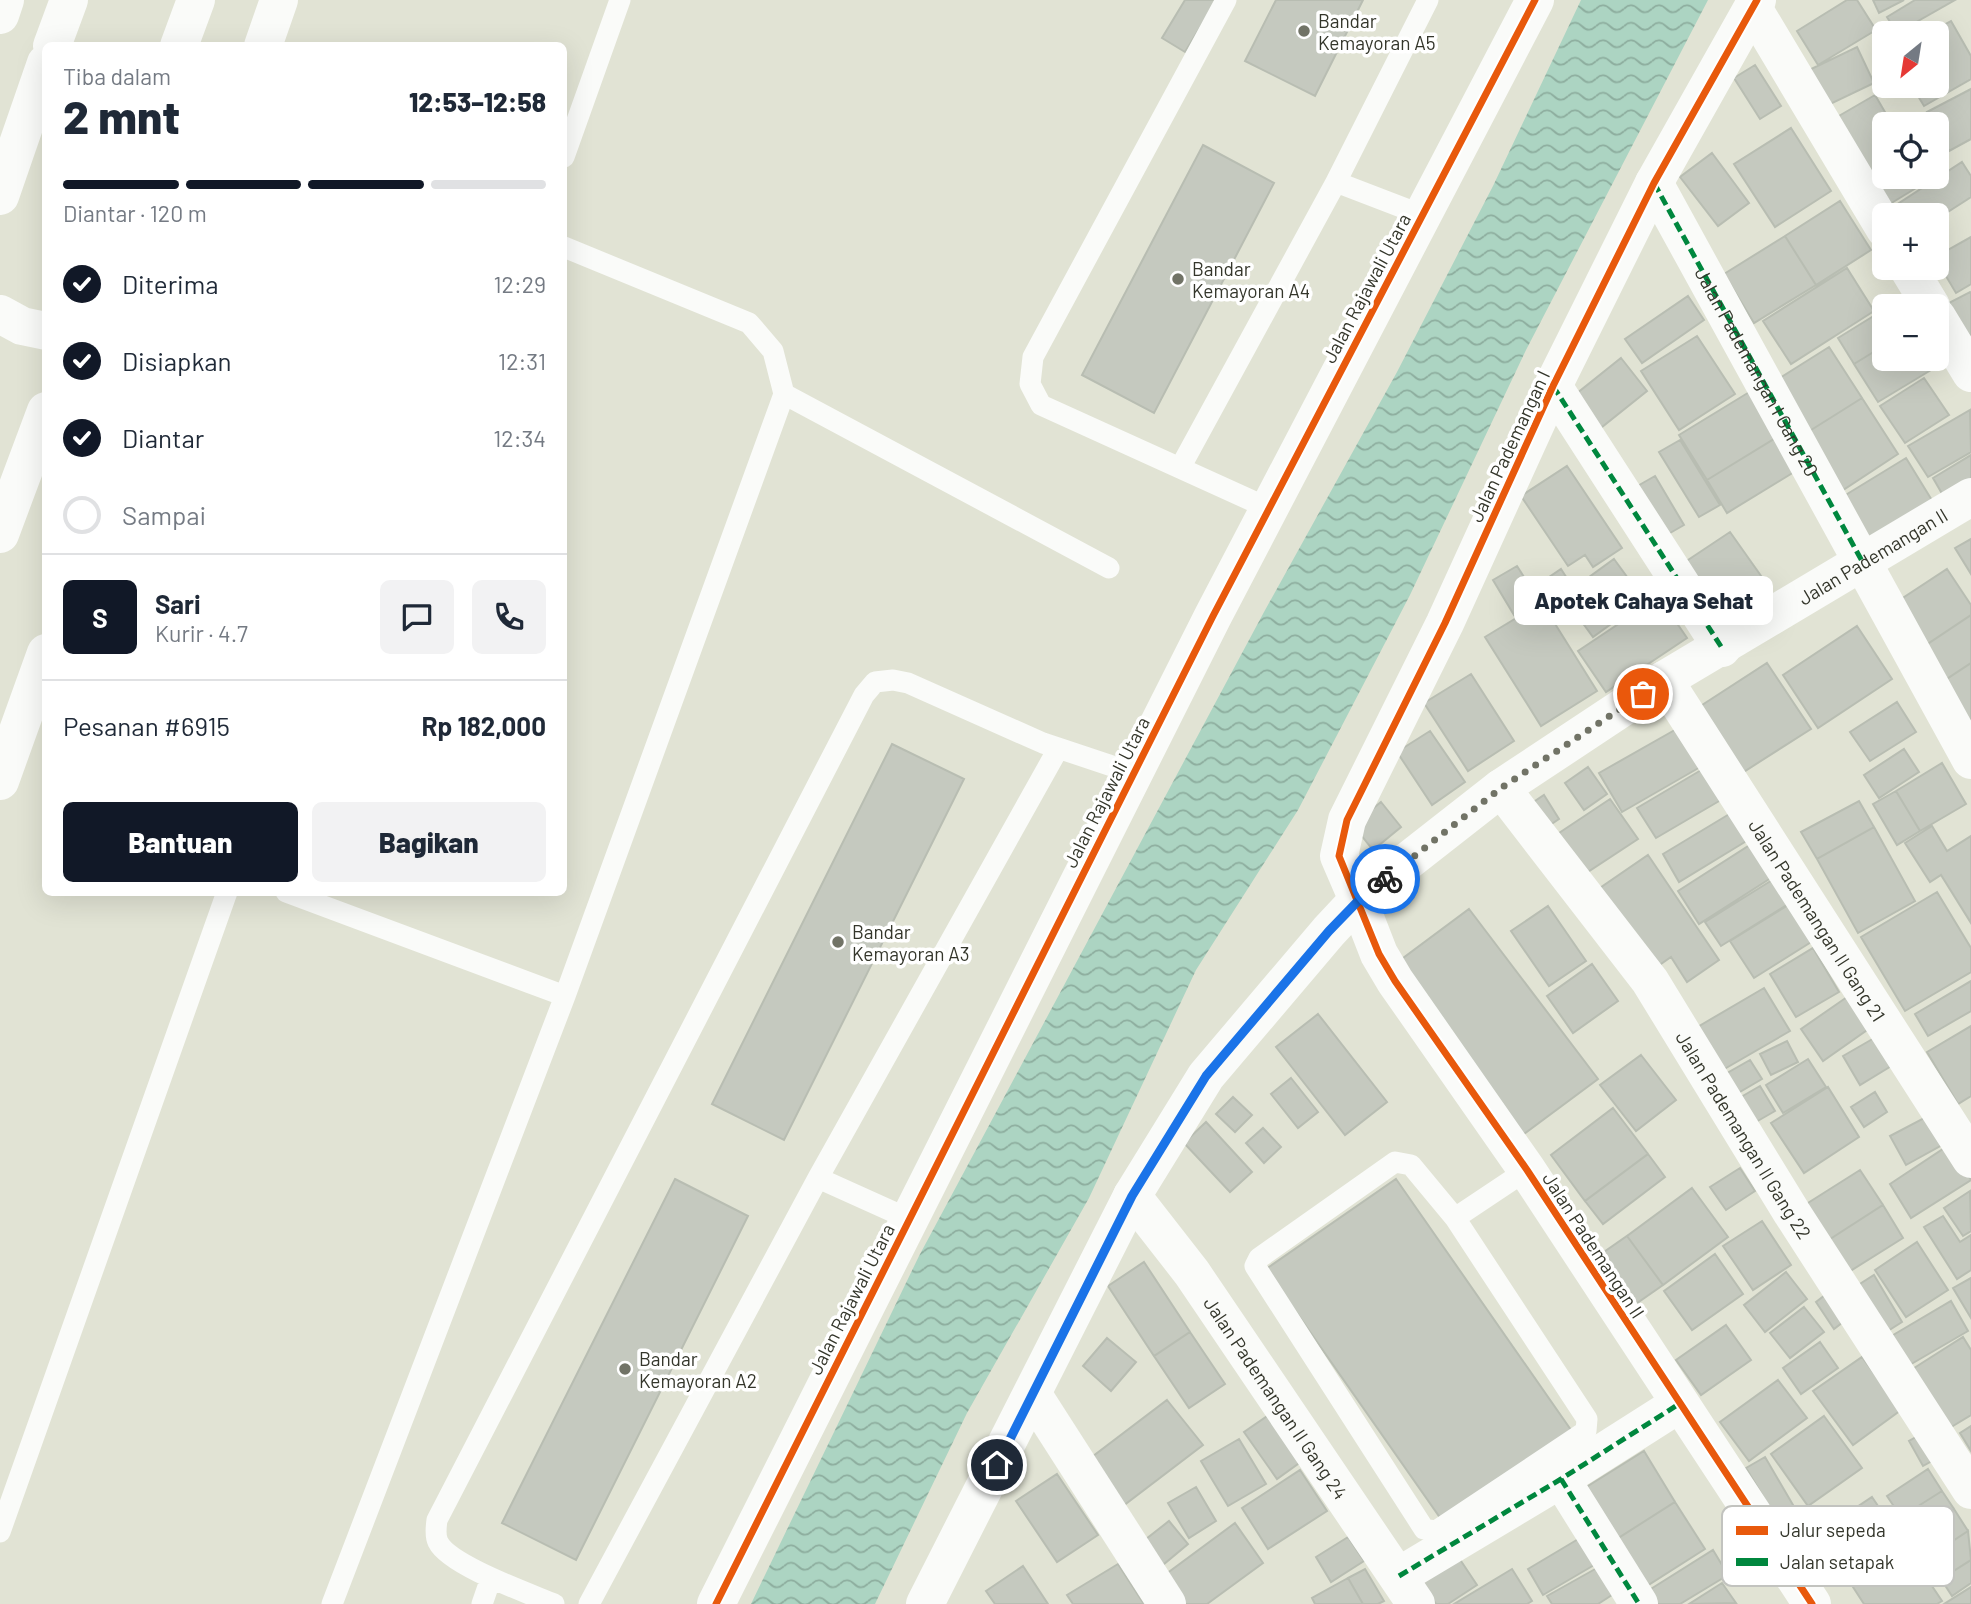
<!DOCTYPE html>
<html lang="id">
<meta charset="utf-8">
<style>
body{margin:0;font-family:Barlow,sans-serif;background:#f2f2f3;color:#1f2937;height:100vh;display:flex;flex-direction:column;font-size:26px;white-space:nowrap}
*{box-sizing:border-box;margin:0}
p{font-size:23px;color:#747a83}
.icon{flex:none;width:38px;height:38px;fill:none;stroke:currentColor;stroke-width:2;stroke-linecap:round;stroke-linejoin:round}
.map{position:relative;flex:1;overflow:hidden}
.drawer{position:absolute;left:42px;top:42px;width:525px;height:854px;display:flex;flex-direction:column;background:#fff;border-radius:10px;box-shadow:0 7px 28px #0002}
.drawer>*{flex:none}
.needle{width:46px;rotate:210deg}
.fabs{position:absolute;left:1872px;top:21px;display:grid;gap:14px}
.fabs a{display:grid;place-items:center;width:77px;height:77px;border-radius:10px;background:#fff;box-shadow:0 7px 28px #0002;font-size:35px}
.pin{position:absolute;display:grid;place-items:center;width:60px;height:60px;color:#fff;margin:-30px;border:4px solid #fff;border-radius:50%;box-shadow:0 2px 7px #0007}
.courier{position:absolute;display:grid;place-items:center;width:70px;height:70px;margin:-35px;border:5px solid #1a73e8;border-radius:50%;background:#fff;color:#222;box-shadow:0 2px 9px #0007}
.bubble{position:absolute;height:49px;border-radius:10px;background:#fff;box-shadow:0 7px 28px #0002;font-size:23px;font-weight:800;line-height:49px;text-align:center}
.headline em{font-style:normal;font-weight:800}
.headline div{display:flex;flex-direction:column-reverse}
.headline{display:flex;align-items:center;justify-content:space-between;height:119px;padding:0 21px}
h1{font-size:46px;font-weight:800;line-height:52px}
.bar{display:grid;grid-template-columns:repeat(4,1fr);gap:10px 7px;align-content:center;height:84px;padding:0 21px}
.bar i{height:9px;border-radius:5px;background:#e0e1e3}
.bar .current{background:#111827}
.bar p{grid-column:span 4}
.line{display:flex;align-items:center;gap:18px;padding:0 21px;border-top:2px solid #e0e1e3}
.line div{flex:1}
.round{display:grid;place-items:center;flex:none;width:74px;height:74px;border-radius:10px;background:#f2f2f3}
ol{padding:0 21px;list-style:none}
li{display:flex;align-items:center;gap:21px;height:77px}
li p{margin-inline-start:auto}
li .icon{padding:7px;border-radius:50%;background:#111827;color:#fff;stroke-width:4}
li:last-child{color:#747a83}
li i{width:38px;height:38px;border:4px solid #e0e1e3;border-radius:50%}
.action{display:flex;gap:14px;margin-top:auto;padding:14px 21px}
.action a{flex:1;height:80px;border-radius:10px;background:#111827;color:#fff;font-size:28px;font-weight:800;line-height:80px;text-align:center}
.action a+a{background:#f2f2f3;color:#1f2937}
.map>svg:first-child{display:block}
.water{fill:url(#water-waves)}
.building{fill:#c5c9bf;stroke:#b8bdb2;stroke-width:2}
.lines{fill:none;stroke-linecap:round;stroke-linejoin:round}
.service{stroke:#fafbf9;stroke-width:21}
.minor{stroke:#fafbf9;stroke-width:38}
.tertiary{stroke:#fafbf9;stroke-width:38}
.secondary{stroke:#fafbf9;stroke-width:38}
.primary{stroke:#fafbf9;stroke-width:38}
.quiet{stroke:#00873e;stroke-width:5;stroke-dasharray:10 5;stroke-linecap:butt}
.cycleway-casing{stroke:#fff;stroke-width:11}
.cycleway{stroke:#e8590c;stroke-width:7}
.done{stroke:#717366;stroke-width:7;stroke-dasharray:0 12.6}
.route{stroke:#1a73e8;stroke-width:9}
.poi-dot{fill:#717366;stroke:#fff;stroke-width:2.5}
.labels{text-anchor:middle;dominant-baseline:central;stroke-width:7;stroke-linejoin:round;paint-order:stroke}
.poi-label{font-size:19px;fill:#34362b;stroke:#fff;text-anchor:start}
.street-label{font-size:19px;fill:#34362b;stroke:#fff}
.key{fill:#fff;stroke:#c2c3bf;stroke-width:2}
.key-label{font-size:19px;fill:#34362b}
</style>
<div class="map">
<svg width="1971" height="1604" viewBox="0 0 1971 1604">
<defs>
<pattern id="water-waves" width="16" height="10" patternUnits="userSpaceOnUse" patternTransform="scale(1.75)"><rect width="16" height="10" fill="#acd4c2"/><path d="M0 5q4-4 8 0t8 0" fill="none" stroke="#8dad9e"/></pattern>
</defs>
<rect width="100%" height="100%" fill="#e1e3d4"/>
<path class="water" d="M1581,0H1708L1526,350L1410,595L1298,810L1196,970L1089,1198L967,1413L875,1604H751L919,1256L1264,612L1397,372L1493,186Z"/>
<path class="building" d="M1185,0H1217L1185,52L1162,38Z
M1276,0H1363L1315,96L1245,61Z
M1847,0H1857L1876,30L1818,65L1797,31Z
M1873,0H1904L1879,13Z
M1915,0H1955L1897,33L1887,17Z
M1951,21L1971,56V79L1924,106L1912,86H1937V33H1929Z
M1857,47L1874,83L1824,107L1807,71Z
M1755,65L1781,106L1760,119L1734,78Z
M1971,89V139L1949,151L1937,124H1934L1927,112Z
M1875,95L1892,124H1885V169L1859,184L1825,124Z
M1791,128L1831,191L1775,227L1734,164Z
M1203,145L1274,183L1154,413L1082,375Z
M1712,153L1749,203L1718,226L1680,177Z
M1962,162L1971,176V197L1937,219V215H1891L1887,211Z
M1885,175V177H1934L1880,210L1865,187Z
M1840,201L1871,250L1816,285L1785,236Z
M1785,236L1816,285L1754,323L1724,274Z
M1971,237V284L1956,293L1937,261V256Z
M1847,268L1874,311L1791,364L1763,321Z
M1970,292L1971,294V337L1943,306Z
M1688,296L1704,320L1642,363L1625,339Z
M1885,309V345L1854,364L1838,338Z
M1697,336L1735,394L1679,430L1641,371Z
M1885,345V359L1937,357L1941,364L1878,402L1854,364Z
M1829,347L1862,398L1800,437L1767,386Z
M1621,358L1647,391L1597,431L1571,398Z
M1924,378L1949,415L1905,443L1880,406Z
M1751,391L1779,436L1707,480L1679,435Z
M1862,398L1898,454L1837,494L1800,437Z
M1970,410L1971,452L1928,477L1908,446Z
M1779,436L1799,469L1727,513L1707,480Z
M1680,440L1720,505L1699,517L1659,452Z
M1971,455V481L1944,497L1933,478Z
M1906,458L1933,502L1866,542L1839,499Z
M1567,466L1622,548L1593,567L1585,555L1568,566L1521,496Z
M1655,476L1684,525L1656,541L1627,492Z
M1730,532L1771,590L1717,627L1676,568Z
M1971,539V574L1955,548Z
M1614,559L1644,600L1593,637L1563,596Z
M1517,566L1538,599L1514,615L1493,580Z
M1561,569L1572,586L1545,605L1533,588Z
M1947,569L1971,605V615L1920,649L1892,605Z
M1659,597L1687,638L1606,692L1578,651Z
M1536,606L1541,614L1547,611L1597,691L1541,726L1485,637Z
M1971,615V663L1942,682L1920,649Z
M1857,626L1892,679L1818,728L1783,675Z
M1767,663L1811,729L1742,773L1699,707Z
M1971,663V726L1942,682Z
M1471,674L1514,741L1468,771L1424,703Z
M1897,702L1916,732L1870,761L1850,732Z
M1680,727L1702,766L1622,812L1599,773Z
M1430,731L1465,782L1432,805L1397,752Z
M892,744L964,779L784,1140L712,1104Z
M1904,749L1919,772L1879,798L1864,775Z
M1942,763L1966,804L1920,831L1896,791Z
M1708,766L1726,797L1656,838L1637,808Z
M1588,767L1607,794L1584,810L1565,783Z
M1896,791L1920,831L1897,845L1873,804Z
M1544,795L1559,819L1541,831L1526,807Z
M1610,799L1638,839L1574,881L1547,841Z
M1859,801L1874,827L1817,859L1801,832Z
M1381,802L1401,827L1373,850L1353,825Z
M1736,810L1753,837L1679,882L1663,854Z
M1932,826L1947,851L1971,836V923L1941,875L1930,882L1905,843Z
M1874,827L1915,901L1858,933L1817,859Z
M1753,843L1774,876L1699,924L1678,891Z
M1648,855L1719,960L1687,982L1671,957L1648,973L1594,892Z
M1777,877L1793,901L1721,946L1705,922Z
M1937,892L1971,948V972L1905,1011L1861,937Z
M1793,902L1816,939L1754,978L1730,941Z
M1548,906L1586,961L1549,986L1511,931Z
M1469,909L1598,1079L1520,1137L1391,967Z
M1813,948L1839,992L1796,1017L1770,974Z
M1592,964L1618,1001L1573,1033L1547,996Z
M1971,981V1011L1928,1036L1915,1014Z
M1764,988L1790,1031L1714,1075L1689,1032Z
M1847,997L1870,1028L1823,1061L1801,1029Z
M1318,1014L1387,1102L1345,1135L1276,1047Z
M1971,1026V1096L1958,1104L1927,1052Z
M1876,1037L1893,1065L1860,1085L1843,1056Z
M1787,1041L1798,1062L1771,1075L1760,1054Z
M1641,1055L1676,1100L1636,1131L1600,1085Z
M1808,1059L1826,1087L1783,1113L1766,1085Z
M1750,1060L1762,1079L1726,1100L1715,1080Z
M1291,1078L1318,1112L1298,1128L1271,1094Z
M1760,1086L1775,1111L1749,1126L1734,1101Z
M1828,1087L1859,1137L1804,1173L1771,1123Z
M1875,1092L1887,1112L1864,1127L1851,1107Z
M1233,1097L1252,1115L1235,1132L1216,1114Z
M1613,1108L1648,1154L1585,1201L1551,1155Z
M1926,1117L1942,1145L1906,1165L1890,1136Z
M1206,1122L1252,1172L1230,1192L1184,1143Z
M1263,1128L1281,1147L1264,1163L1246,1143Z
M1949,1145L1971,1180L1911,1218L1890,1184Z
M1648,1154L1665,1177L1603,1224L1585,1201Z
M1740,1168L1755,1191L1726,1210L1710,1187Z
M1860,1170L1883,1205L1824,1243L1800,1208Z
M675,1179L748,1216L576,1560L502,1523Z
M1396,1179L1571,1430L1441,1519L1266,1269Z
M1692,1188L1728,1237L1663,1285L1627,1236Z
M1970,1191L1971,1231L1963,1236L1944,1208Z
M1883,1205L1903,1238L1844,1275L1824,1243Z
M1943,1216L1960,1242L1971,1235V1270L1957,1279L1924,1227Z
M1762,1221L1791,1265L1753,1290L1723,1246Z
M1627,1236L1663,1285L1627,1310L1591,1261Z
M1917,1242L1948,1290L1906,1317L1875,1270Z
M1715,1254L1743,1294L1692,1330L1664,1291Z
M1144,1262L1190,1332L1154,1356L1108,1286Z
M1786,1272L1807,1299L1765,1332L1744,1305Z
M1874,1275L1902,1322L1883,1334L1855,1287Z
M1971,1278V1318L1953,1288Z
M1829,1292L1847,1319L1834,1329L1816,1302Z
M1951,1301L1968,1331L1901,1370L1883,1341Z
M1804,1307L1824,1332L1790,1358L1770,1333Z
M1726,1325L1751,1360L1701,1395L1676,1360Z
M1190,1332L1225,1384L1189,1408L1154,1356Z
M1963,1337L1971,1350V1415L1948,1429L1911,1370Z
M1107,1338L1136,1362L1111,1391L1083,1366Z
M1820,1342L1838,1368L1801,1394L1783,1368Z
M1862,1357L1901,1410L1853,1445L1813,1391Z
M1778,1380L1807,1418L1749,1461L1720,1422Z
M1167,1400L1203,1445L1119,1509L1084,1463Z
M1276,1410L1309,1456L1277,1479L1244,1432Z
M1824,1416L1862,1468L1808,1506L1771,1454Z
M1971,1426V1451L1960,1433Z
M1925,1432L1939,1457L1923,1466L1909,1441Z
M1239,1439L1266,1484L1228,1506L1201,1461Z
M1644,1451L1675,1502L1612,1542L1580,1491Z
M1765,1457L1796,1510L1777,1520L1746,1468Z
M1928,1469L1942,1491L1901,1517L1887,1496Z
M1300,1470L1327,1511L1268,1549L1242,1508Z
M1057,1474L1098,1535L1057,1562L1016,1501Z
M1196,1487L1216,1521L1189,1538L1168,1503Z
M1942,1491L1954,1509L1913,1535L1901,1517Z
M1872,1497L1942,1601L1937,1604H1864L1818,1533Z
M1675,1502L1705,1549L1642,1589L1612,1542Z
M1954,1509L1968,1531L1927,1558L1913,1535Z
M1169,1521L1188,1544L1152,1574L1132,1550Z
M1235,1523L1263,1563L1207,1604H1175L1158,1580Z
M1968,1531L1971,1560L1941,1579L1927,1558Z
M1585,1535L1601,1561L1543,1595L1528,1569Z
M1348,1537L1364,1561L1331,1582L1316,1557Z
M1713,1550L1728,1575L1680,1604H1653L1646,1592Z
M1459,1558L1477,1585L1448,1604H1436L1422,1582Z
M1971,1560V1583L1952,1596L1941,1579Z
M1118,1564L1144,1604H1073L1067,1595Z
M1023,1566L1048,1604H995L986,1591Z
M1597,1568L1612,1595L1598,1604H1552L1547,1596Z
M1365,1569L1384,1601L1378,1604H1363L1348,1578Z
M1512,1569L1532,1601L1527,1604H1454Z
M1348,1578L1363,1604H1315L1312,1598Z
M1722,1583L1736,1603L1689,1604Z
M1971,1587V1604H1944Z"/>
<g class="lines">
<path class="service" d="M1226,0L1033,357L1030,384L1041,405L1268,508
M564,157L620,0
M1422,215L1336,182L1428,0
M564,247L749,323L773,351L784,394L1109,568
M1180,468L1336,182
M286,892L565,996
M818,1178L909,1219
M1455,1218L1587,1419L1586,1431L1436,1531L1424,1529L1255,1266L1259,1258L1395,1162L1411,1165L1455,1218L1527,1170
M0,1532L227,892
M332,1604L565,996L784,394
M482,1604L491,1578
M554,1604C528,1593 449,1565 438,1542C435,1536 436,1527 437,1520L864,695L875,682L893,680L908,683L1043,743L1133,773
M589,1604L818,1178L1058,749"/>
<g class="minor">
<path d="M1753,8L1885,229"/>
<path d="M1654,183L1971,760"/>
<path d="M1908,268L1931,306"/>
<path d="M1937,317L1971,373"/>
<path d="M1553,386L1722,648"/>
<path id="s1" d="M1664,680L1971,1159"/>
<path id="s2" d="M1501,788L1650,981L1792,1213L1971,1490"/>
<path d="M1358,900L1379,954L1395,981L1527,1170L1812,1604"/>
<path id="s3" d="M1132,1196L1192,1273L1416,1604"/>
<path d="M1033,1395L1167,1604"/>
<path d="M1561,1479L1639,1604"/>
<path d="M1399,1576L1561,1479L1679,1404"/>
</g>
<g class="tertiary">
<path d="M1358,900L1339,856L1347,820L1445,623L1553,386L1654,183L1757,0"/>
<path d="M716,1604L1213,616L1535,0"/>
<path id="s4" d="M925,1604L1132,1196L1206,1076L1329,931L1358,900L1501,788L1664,680L1971,497"/>
</g>
<path class="secondary" d="M0,15L5,0
M263,46L279,0
M0,781L46,653"/>
<path class="primary" d="M52,46L69,0
M179,46L196,0
M0,196L46,63
M0,314L22,326L46,331
M0,534L46,411"/>
<g class="quiet">
<path id="s5" d="M1654,183L1862,561"/>
<path d="M1553,386L1722,648"/>
<path d="M1561,1479L1639,1604"/>
<path d="M1399,1576L1561,1479L1679,1404"/>
</g>
<defs>
<path id="cycleway" d="M1757,0L1654,183L1553,386L1445,623L1347,820L1339,856L1379,954L1395,981L1527,1170L1812,1604
M716,1604L1213,616L1535,0"/>
</defs>
<use href="#cycleway" class="cycleway-casing"/>
<use href="#cycleway" class="cycleway"/>
</g>
<g class="lines">
<path class="done" d="M1385,879L1501,788L1643,694"/>
<path class="route" d="M997,1465L1132,1196L1206,1076L1329,931L1359,900L1385,879"/>
</g>
<g class="poi-dot">
<circle cx="1304" cy="31" r="7"/>
<circle cx="1178" cy="279" r="7"/>
<circle cx="838" cy="942" r="7"/>
<circle cx="625" cy="1369" r="7"/>
</g>
<g class="labels">
<g class="poi-label">
<text x="1318" y="20">Bandar<tspan x="1318" dy="22">Kemayoran A5</tspan></text>
<text x="1192" y="268">Bandar<tspan x="1192" dy="22">Kemayoran A4</tspan></text>
<text x="852" y="931">Bandar<tspan x="852" dy="22">Kemayoran A3</tspan></text>
<text x="639" y="1358">Bandar<tspan x="639" dy="22">Kemayoran A2</tspan></text>
</g>
<g class="street-label">
<text transform="translate(1366 288) rotate(-62)">Jalan Rajawali Utara</text>
<text stroke="none"><textPath href="#s5" startOffset="215">Jalan Pademangan I Gang 20</textPath></text>
<text transform="translate(1509 446) rotate(-65)">Jalan Pademangan I</text>
<text stroke="none"><textPath href="#s4" startOffset="1451">Jalan Pademangan II</textPath></text>
<text transform="translate(1106 792) rotate(-63)">Jalan Rajawali Utara</text>
<text stroke="none"><textPath href="#s1" startOffset="285">Jalan Pademangan II Gang 21</textPath></text>
<text stroke="none"><textPath href="#s2" startOffset="424">Jalan Pademangan II Gang 22</textPath></text>
<text transform="translate(1594 1245) rotate(57)">Jalan Pademangan II</text>
<text transform="translate(851 1299) rotate(-63)">Jalan Rajawali Utara</text>
<text stroke="none"><textPath href="#s3" startOffset="248">Jalan Pademangan II Gang 24</textPath></text>
</g>
</g>
<rect x="1722" y="1506" width="232" height="80" rx="10" class="key"/>
<rect x="1736" y="1526" width="32" height="9" fill="#e8590c"/>
<rect x="1736" y="1558" width="32" height="8" fill="#00873e"/>
<g class="key-label">
<text x="1780" y="1537">Jalur sepeda</text>
<text x="1780" y="1569">Jalan setapak</text>
</g>
</svg>
<div class="fabs">
<a><svg class="needle" viewBox="-14 -14 28 28"><path d="M0-13l5 13h-10z" fill="#e53935"/><path d="M0 13l5-13h-10z" fill="#747a83"/></svg></a>
<a><svg class="icon" aria-label="locate" viewBox="0 0 24 24"><circle cx="12" cy="12" r="6"/><path d="M12 2v4M12 18v4M2 12h4M18 12h4"/></svg></a>
<a>+</a>
<a>−</a>
</div>
<div class="pin" style="left:1643px;top:694px;background:#ea580c"><svg class="icon" aria-label="bag" viewBox="0 0 24 24"><path d="M5 8h14l-1 12H6zM9 8a3 3 0 0 1 6 0"/></svg></div>
<div class="pin" style="left:997px;top:1465px;background:#1f2937"><svg class="icon" aria-label="home" viewBox="0 0 24 24"><path d="M3 11l9-7 9 7M6 9v11h12V9"/></svg></div>
<div class="courier" style="left:1385px;top:879px"><svg class="icon" aria-label="bike" viewBox="0 0 24 24"><circle cx="6" cy="16" r="4"/><circle cx="18" cy="16" r="4"/><path d="M6 16l4-8h5l3 8M10 8l3 8H6M13 5h3"/></svg></div>
<div class="bubble" style="left:1514px;top:576px;width:259px">Apotek Cahaya Sehat</div>
<section class="drawer">
<div class="headline"><div><h1>2 mnt</h1><p>Tiba dalam</p></div><em>12:53–12:58</em></div>
<div class="bar"><i class="current"></i><i class="current"></i><i class="current"></i><i></i><p>Diantar · 120 m</p></div>
<ol>
<li><svg class="icon" aria-label="check" viewBox="0 0 24 24"><path d="M5 12l5 5 9-10"/></svg>Diterima<p>12:29</p></li>
<li><svg class="icon" aria-label="check" viewBox="0 0 24 24"><path d="M5 12l5 5 9-10"/></svg>Disiapkan<p>12:31</p></li>
<li><svg class="icon" aria-label="check" viewBox="0 0 24 24"><path d="M5 12l5 5 9-10"/></svg>Diantar<p>12:34</p></li>
<li><i></i>Sampai</li>
</ol>
<div class="line" style="height:126px"><b class="round" style="background:#111827;color:#fff">S</b><div><b>Sari</b><p>Kurir · 4.7</p></div><a class="round"><svg class="icon" aria-label="chat" viewBox="0 0 24 24"><path d="M4 5h16v11H9l-5 4z"/></svg></a><a class="round"><svg class="icon" aria-label="phone" viewBox="0 0 24 24"><path d="M5 4h4l2 5-3 2q2 4 5 5l2-3 5 2v4C11 20 4 13 5 4z"/></svg></a></div>
<div class="line" style="height:91px"><div>Pesanan #6915</div><b>Rp 182,000</b></div>
<div class="action"><a>Bantuan</a><a>Bagikan</a></div>
</section>
</div>
